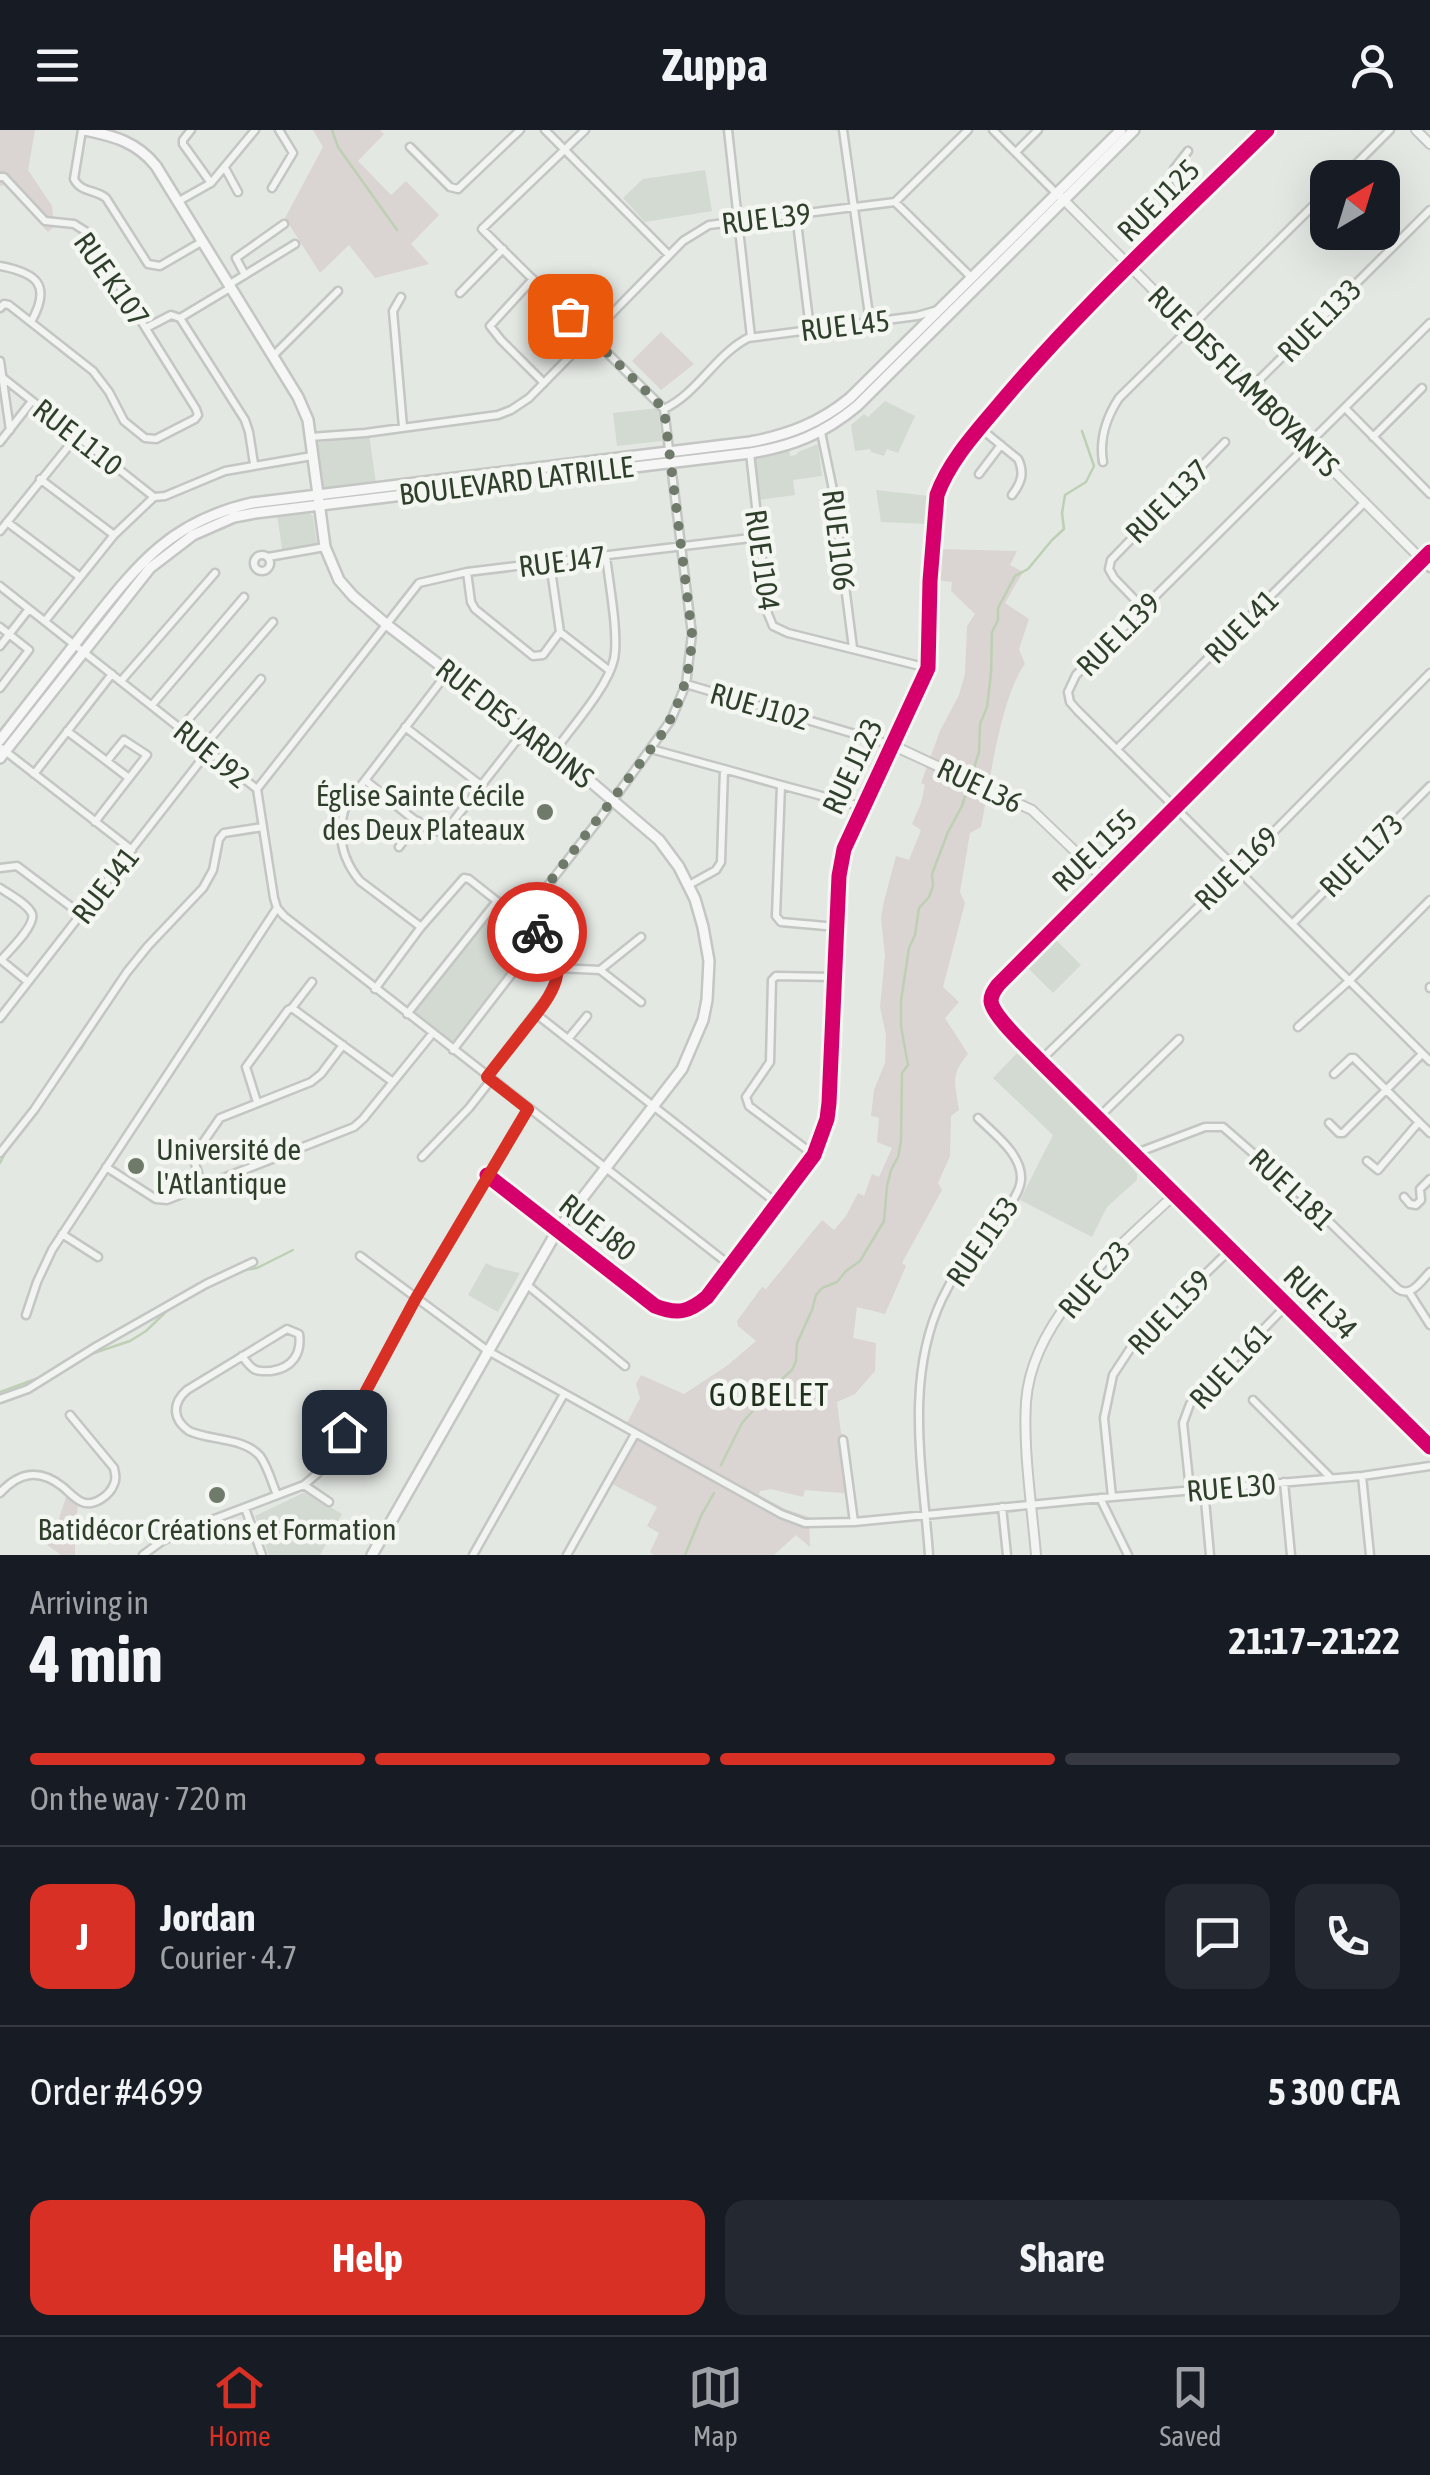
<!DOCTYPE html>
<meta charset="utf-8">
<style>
body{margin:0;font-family:"Asap Condensed",sans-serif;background:#242831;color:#f1f3f6;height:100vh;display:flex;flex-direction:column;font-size:38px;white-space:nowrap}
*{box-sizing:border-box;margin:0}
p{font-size:32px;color:#9ea1a6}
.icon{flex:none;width:55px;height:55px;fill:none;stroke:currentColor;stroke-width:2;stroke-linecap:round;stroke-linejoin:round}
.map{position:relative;height:1425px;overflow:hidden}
.sheet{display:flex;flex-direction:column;background:#171b24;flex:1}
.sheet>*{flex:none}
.needle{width:65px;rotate:38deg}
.controls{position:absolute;left:1310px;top:30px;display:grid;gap:20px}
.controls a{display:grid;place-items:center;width:90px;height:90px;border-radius:20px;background:#171b24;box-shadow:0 10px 40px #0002;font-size:50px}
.pin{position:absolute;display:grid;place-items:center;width:85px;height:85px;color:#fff;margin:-42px;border-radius:20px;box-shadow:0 5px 15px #0006}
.courier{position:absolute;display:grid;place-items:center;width:100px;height:100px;margin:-50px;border:8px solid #d93025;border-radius:50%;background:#fff;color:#222;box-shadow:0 2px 12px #0007}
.summary em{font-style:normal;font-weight:700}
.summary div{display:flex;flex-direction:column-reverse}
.summary{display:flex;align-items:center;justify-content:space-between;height:170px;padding:0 30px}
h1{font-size:65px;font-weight:700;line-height:75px}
.bar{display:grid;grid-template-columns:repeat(4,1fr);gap:15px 10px;align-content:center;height:120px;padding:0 30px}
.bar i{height:12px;border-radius:8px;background:#363941}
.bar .active{background:#d93025}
.bar p{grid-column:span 4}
.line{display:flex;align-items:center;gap:25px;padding:0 30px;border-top:2px solid #363941}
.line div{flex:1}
.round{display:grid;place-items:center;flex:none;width:105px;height:105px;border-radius:20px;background:#242831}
.action{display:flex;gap:20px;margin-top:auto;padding:20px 30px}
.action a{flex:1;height:115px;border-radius:20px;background:#d93025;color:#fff;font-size:40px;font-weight:700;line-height:115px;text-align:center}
.action a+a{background:#242831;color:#f1f3f6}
header{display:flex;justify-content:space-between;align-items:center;height:130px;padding:0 30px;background:#171b24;font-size:45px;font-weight:700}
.tabs{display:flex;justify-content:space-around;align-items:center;height:140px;border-top:2px solid #363941;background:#171b24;font-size:28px;color:#9ea1a6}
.tabs a{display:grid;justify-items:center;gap:5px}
.tabs .active{color:#d93025}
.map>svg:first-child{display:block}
.built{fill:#d3dad2}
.green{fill:#dad4d2}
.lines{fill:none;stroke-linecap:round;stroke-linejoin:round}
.stream{stroke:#bed0b4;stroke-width:2.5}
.minor-casing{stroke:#c3c6c3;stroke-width:11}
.tertiary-casing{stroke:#c3c6c3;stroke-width:12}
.secondary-casing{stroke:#c3c6c3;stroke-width:14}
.minor{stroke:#f2f4f2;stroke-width:6}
.tertiary{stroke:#f2f4f2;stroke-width:8}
.secondary{stroke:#f6f6f6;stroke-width:9}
.cycleway-casing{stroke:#f3f6f1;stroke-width:21}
.cycleway{stroke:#d6006c;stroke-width:15}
.done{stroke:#6f7a6b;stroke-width:10;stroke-dasharray:0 18}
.route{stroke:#d93025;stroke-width:12}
.poi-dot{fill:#6f7a6b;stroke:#f3f6f1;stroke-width:4}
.labels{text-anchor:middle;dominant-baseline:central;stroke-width:9;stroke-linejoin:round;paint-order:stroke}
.street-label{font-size:30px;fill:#303f2b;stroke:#f3f6f1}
.poi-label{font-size:30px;fill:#303f2b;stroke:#f3f6f1;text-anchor:end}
.neighbourhood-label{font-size:32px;letter-spacing:2.5px;fill:#21301e;stroke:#f3f6f1}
</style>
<header><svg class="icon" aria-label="menu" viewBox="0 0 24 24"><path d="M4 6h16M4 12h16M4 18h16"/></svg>Zuppa<svg class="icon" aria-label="person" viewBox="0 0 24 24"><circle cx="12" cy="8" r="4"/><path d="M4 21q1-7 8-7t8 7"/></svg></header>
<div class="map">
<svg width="1430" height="1425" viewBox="0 0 1430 1425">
<rect width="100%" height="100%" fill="#e4e8e3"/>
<path class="built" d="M705,40L712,81L645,92L623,68L643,49Z
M885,271L915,286L898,323L887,319L884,326L871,322L870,319L855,321L851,295L864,284L868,287Z
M658,278L662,311L617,316L613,283Z
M369,305L376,353L322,361L315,313Z
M818,314L822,346L793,350L795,365L758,370L752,325L789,320L790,326L796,325L798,322Z
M876,360L929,366L928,394L881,392Z
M306,381L313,386L317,415L282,419L277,384Z
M490,784L530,815L452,915L412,884Z
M1052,806L1081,835L1053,863L1024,834Z
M1017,923L1118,1024L1120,1023L1137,1044V1050L1107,1077L1092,1107L1020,1070L1053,1005L993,948Z
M486,1133L494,1137L520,1143L498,1182L468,1165Z
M305,1362L342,1384L320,1425H269L255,1386Z"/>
<path class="green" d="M0,0H35L28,40L52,76L54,97L48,102L4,55L0,56Z
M313,0H380L384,4L358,31L391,65L406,51L439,85L411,114L429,134L375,148L349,115L320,143L285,88L323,17Z
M661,202L694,234L661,260L632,231Z
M938,419L1017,421L1010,435L1023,442L1005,473L1029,489L1019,519L1025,534C1000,568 990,653 981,697L970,703L960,762L965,773L943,857L959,872L945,888L968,924C950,945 955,953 959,980L951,986L950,1026L938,1053L942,1060L902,1133L906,1136L885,1184L857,1177L853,1208L876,1213L875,1241L855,1264L837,1272L841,1303L846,1306L855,1364L805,1360L803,1367L771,1359L760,1361L759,1365L785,1379L809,1387L810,1417L796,1405L774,1425H654L650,1422L659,1403L647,1396L657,1377L612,1354L641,1303L626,1295L640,1268L636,1254L641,1245L684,1264L728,1235L756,1211L738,1196L737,1191L762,1157L766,1159L822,1090L834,1100L846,1086L858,1063L864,1066L872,1044L879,1047L892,1018L877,1012L879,988L871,986L874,960L885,933L886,905L880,877L885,826L881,788L884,771L896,726L909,730L921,700L912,694L921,673L925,655L921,653L940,601L959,565L965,544L967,496L975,484L951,461L952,452L936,450Z
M67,1364L78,1374L75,1404V1425H61L46,1414L53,1407Z"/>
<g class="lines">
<path class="stream" d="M332,0L338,17L397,100
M176,791L205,761
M71,930L81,919L97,891
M0,1033L8,1017
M239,1141L257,1138L293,1120
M182,1171L215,1154
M88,1225L130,1211L146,1201L171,1177
M0,1262L41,1247
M721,1335L742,1293L758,1275L779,1258L783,1248L792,1240L796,1231L797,1213L812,1180L816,1165L822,1158L837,1152L846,1141L860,1131L884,1091L887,1056L891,1040L898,1027L901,1011L902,943L908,935L901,896V871L909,818L915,805L919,778L929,767L933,756L932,744L948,702L962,676L979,622L980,594L987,577L991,543L992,502L998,490V478L1015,446L1028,439L1052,410L1064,399L1062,383L1065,365L1086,352L1094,336L1082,301
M685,1425L701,1386L714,1363"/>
<defs>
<path id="minor" d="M82,0L74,49C81,63 95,59 106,68L148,134L160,136L203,111
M191,0L183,10V14L211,53
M545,0L669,125
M728,0L751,207
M843,0L870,192
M993,0L1057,64
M410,17L450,57L458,59L520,0
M1188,21L1174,39L1172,44L1190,76
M1016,22L1038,0
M225,38L238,62
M0,47H4L45,91L74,94L85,101L196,279L198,285L195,289L156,309L145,308L124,291L109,262L93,241L9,175L4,174L0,178
M1342,48L1390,0
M272,58L293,23L279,0
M179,71L211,53L255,0
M895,72L972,148
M796,84L810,199
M0,136C37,143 52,155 31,192
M245,145L236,128L284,94
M533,149L490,196L501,210L544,253
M230,154L295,114
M460,163L503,119
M401,167L393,181L403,297
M180,188L245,290L249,302L254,334
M1430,193L1076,545L1068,562L1070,572L1077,580L1430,931
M146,198L171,185L180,188L230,158
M274,225L338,161
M0,231L10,300
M2,247L154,367
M1251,258L1430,80
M1345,278L1430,364
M664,279C698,263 715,225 748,208L917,186L938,180
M980,298L1018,329C1025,343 1021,353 1012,365
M821,302L832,355L853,518
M310,307L365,303L498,285L511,280L529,268L683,111L709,95L895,72L968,0
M1373,307L1422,258
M0,312L32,271
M750,323L768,484L773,496L788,503L928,538
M1103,332C1099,308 1106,288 1119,268L1328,61
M979,344L1001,315
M40,349L114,405
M154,367L165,366L225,341L312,326
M7,392L80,447
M0,401L76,307
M254 433a8 8 0 1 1 16 0a8 8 0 1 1-16 0Z
M268,427L325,417
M1422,430L1430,438
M550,433L560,502L610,541
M467,442L471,472L475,479L533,526L543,525L560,502
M0,456L257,659L274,768L277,778L284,786L731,1136
M1143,478L1114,448L1109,439L1111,430L1225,312
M45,491L114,405L154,367
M0,497L29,520L0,558
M0,516L29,479
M121,551L215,443
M686,554L892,615
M152,575L244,467
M405,597L482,656
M181,598L273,492
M67,601L129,648
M204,616L261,549
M0,617L132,720
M651,619L724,639L721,732L716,740L689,755
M1117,619L1365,372
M554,622C571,598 608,557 614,529C619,505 609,453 606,426
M724,639L781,655
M34,644L112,544
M365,650C378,660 422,699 434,701C444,703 449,696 455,689L524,601
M257,659L419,453L467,442L759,407
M95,692L147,625L124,610L107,631
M399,717L418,691
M0,738L17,736L82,785
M0,758C9,764 28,774 32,784C36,795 9,821 1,830
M521,790L601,687L671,590L686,554L692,504L664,279L482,99L585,0
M1292,794L1430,656
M421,797L360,751C341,728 336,703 346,675L448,542
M837,797L781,792L776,786L781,655L863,677
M1,830L28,852
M558,838L600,840L641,872
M600,840L641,807
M1430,858V857
M375,859L421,797L464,748L469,749L546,810L555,823L557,832L556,851L547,868L487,947
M292,878L312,852
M407,884L497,771
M536,884L778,1074
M0,888L209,620
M1298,897L1349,851L1430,770
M568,909L587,886
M453,920L541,806
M1040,931L1238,738L1430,543
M1334,944L1351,928H1354L1430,1003
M257,972L246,937L288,880L292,878L393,952
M1098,988L1179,909
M1329,993L1339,1003H1343L1422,924
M0,1023L34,980L127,842L148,816L203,758L213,740L219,709L224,703L263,697
M1134,1024L1205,997H1223L1308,1071L1398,1159C1411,1168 1421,1151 1430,1142
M814,1025L749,976L746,967L770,932L772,850L776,846L834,847
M422,1027L469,978L491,950
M1367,1031L1378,1040L1419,992
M106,1037L156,1069L167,1070L354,997L363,989L432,904
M488,1045L557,1101
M202,1056L193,1027L220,988L311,952L321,944L343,915
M1174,1065L1430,1317
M1404,1067L1410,1074L1416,1075L1421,1070L1420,1059L1430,1049
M62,1104L98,1127
M360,1126L488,1221L781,1384L805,1393L854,1392L1112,1367L1362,1346L1430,1336
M526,1154L625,1236
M1409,1162L1430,1195
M26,1185L37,1152L52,1120L277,778
M242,1226C245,1230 250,1237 254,1239C258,1242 267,1241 271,1241C292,1238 302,1224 299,1204L287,1199L187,1260C172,1273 172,1289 189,1301C211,1311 243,1307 260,1326C268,1337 272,1353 277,1365
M0,1269L28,1259L97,1216L206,1154L253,1132
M1253,1270L1330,1347
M843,1310L854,1392
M1362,1346L1370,1425
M1284,1352L1291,1425
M304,1355L329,1372
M1204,1359L1210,1425
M1190,1360L1183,1293L1190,1274L1286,1176
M0,1363C19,1342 39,1338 63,1357C69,1362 75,1369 82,1372C94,1377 110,1365 114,1354C117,1348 115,1345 114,1338L70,1285
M1112,1367L1104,1288L1113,1245L1134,1213L1230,1120
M1100,1368L1128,1425
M1002,1377L1007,1425
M245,1378L262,1425
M143,1425L162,1411L180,1402L304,1355L318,1343L330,1327L416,1168L528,979
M473,1425L564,1264
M567,1425L635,1304
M929,1425C923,1340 904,1249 942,1169C951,1150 962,1133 974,1117C988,1099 1020,1071 1021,1049C1022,1024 994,1004 978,988"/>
<path id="tertiary" d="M1416,0L1430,14
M1062,68L1422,430
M892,615L1032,680L1103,748
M557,1101L655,1176C678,1185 689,1182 707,1167L814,1025L827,989L829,973L842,729L846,713L928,538L930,451L937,365C950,329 979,299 1003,270C1084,174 1178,88 1267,0
M1036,1425C1032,1377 1023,1320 1026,1272C1032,1187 1117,1119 1174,1065L1040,931L997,884L992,875L991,867L998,855L1430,422"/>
<path id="secondary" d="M85,0C114,6 137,12 156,36L298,267L308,290L325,417L339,450L353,466L386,494L584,646L659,710L679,737L695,769L703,797L709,831L707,870L703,890L682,939L557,1101L372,1425
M0,610C28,574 57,537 85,501C136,437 168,392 252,373L750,312C788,305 820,293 850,268L1121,0
M0,628L150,438L193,405L234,387L255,383L750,323C793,316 823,304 857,276L1134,0"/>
</defs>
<use href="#minor" class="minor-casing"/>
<use href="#tertiary" class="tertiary-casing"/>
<use href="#secondary" class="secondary-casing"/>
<use href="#minor" class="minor"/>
<use href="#tertiary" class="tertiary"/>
<use href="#secondary" class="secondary"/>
<defs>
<path id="cycleway" d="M1430,422L998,855C994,861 991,864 991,871C992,886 1029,919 1040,931L1430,1317
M487,1045L655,1176C678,1185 689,1182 707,1167L814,1025L827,989L829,973L839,746L844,719L928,538L930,451L937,365C950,329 979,299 1003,270C1084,174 1178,88 1267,0"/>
</defs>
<use href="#cycleway" class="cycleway-casing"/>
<use href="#cycleway" class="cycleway"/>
</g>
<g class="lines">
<path class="done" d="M537,802L521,790L660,607C681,574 691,542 692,504L664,279L570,186"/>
<path class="route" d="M344,1302L416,1168L528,979L487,947C500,930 513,914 526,897C551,866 577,835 537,802"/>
</g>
<g class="poi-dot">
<circle cx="545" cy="682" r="10"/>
<circle cx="136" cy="1036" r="10"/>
<circle cx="217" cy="1365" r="10"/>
</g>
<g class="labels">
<g class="street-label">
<text transform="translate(1158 70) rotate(-45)">RUE J125</text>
<text transform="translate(766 88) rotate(-7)">RUE L39</text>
<text transform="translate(112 149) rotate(55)">RUE K107</text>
<text transform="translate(1319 190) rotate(-45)">RUE L133</text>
<text transform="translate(845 195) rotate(-7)">RUE L45</text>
<text transform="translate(1244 251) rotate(45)">RUE DES FLAMBOYANTS</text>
<text transform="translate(78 307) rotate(38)">RUE L110</text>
<text transform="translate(516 350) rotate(-7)">BOULEVARD LATRILLE</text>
<text transform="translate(1167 371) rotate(-45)">RUE L137</text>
<text transform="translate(839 410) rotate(83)">RUE J106</text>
<text transform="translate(763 430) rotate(82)">RUE J104</text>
<text transform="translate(562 431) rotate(-7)">RUE J47</text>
<text transform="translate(1241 496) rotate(-45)">RUE L41</text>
<text transform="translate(1118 504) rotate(-45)">RUE L139</text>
<text transform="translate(760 576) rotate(16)">RUE J102</text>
<text transform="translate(515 593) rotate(38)">RUE DES JARDINS</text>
<text transform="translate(212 624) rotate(39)">RUE J92</text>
<text transform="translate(852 636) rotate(-65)">RUE J123</text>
<text transform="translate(980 655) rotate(25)">RUE L36</text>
<text transform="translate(1094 720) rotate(-44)">RUE L155</text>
<text transform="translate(1361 725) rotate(-45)">RUE L173</text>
<text transform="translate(1236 738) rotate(-45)">RUE L169</text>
<text transform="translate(105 755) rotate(-52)">RUE J41</text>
<text transform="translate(1292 1059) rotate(43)">RUE L181</text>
<text transform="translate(598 1097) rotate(38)">RUE J80</text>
<text transform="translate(982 1111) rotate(-55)">RUE J153</text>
<text transform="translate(1094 1149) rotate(-49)">RUE C23</text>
<text transform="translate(1321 1172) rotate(45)">RUE L34</text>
<text transform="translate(1169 1182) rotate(-46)">RUE L159</text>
<text transform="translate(1230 1236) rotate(-47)">RUE L161</text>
<text transform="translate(1231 1357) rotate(-5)">RUE L30</text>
</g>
<g class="poi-label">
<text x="525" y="665">Église Sainte Cécile<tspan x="525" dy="34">des Deux Plateaux</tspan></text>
<text x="156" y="1019" text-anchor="start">Université de<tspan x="156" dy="34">l'Atlantique</tspan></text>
<text x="217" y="1399" text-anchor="middle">Batidécor Créations et Formation</text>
</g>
<g class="neighbourhood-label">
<text x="770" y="1264">GOBELET</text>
</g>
</g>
</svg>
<div class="controls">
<a><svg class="needle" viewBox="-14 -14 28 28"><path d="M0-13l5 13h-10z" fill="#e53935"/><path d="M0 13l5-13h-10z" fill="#9ea1a6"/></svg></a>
</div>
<div class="pin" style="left:570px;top:186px;background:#ea580c"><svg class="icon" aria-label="bag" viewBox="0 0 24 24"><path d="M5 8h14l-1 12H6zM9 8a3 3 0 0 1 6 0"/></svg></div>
<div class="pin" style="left:344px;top:1302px;background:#1f2937"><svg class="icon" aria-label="home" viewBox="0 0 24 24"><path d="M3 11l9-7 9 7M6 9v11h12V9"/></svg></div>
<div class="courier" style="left:537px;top:802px"><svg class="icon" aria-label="bike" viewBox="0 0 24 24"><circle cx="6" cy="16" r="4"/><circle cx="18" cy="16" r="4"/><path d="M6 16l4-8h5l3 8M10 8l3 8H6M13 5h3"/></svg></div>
</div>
<section class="sheet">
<div class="summary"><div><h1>4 min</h1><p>Arriving in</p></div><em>21:17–21:22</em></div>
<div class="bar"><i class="active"></i><i class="active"></i><i class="active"></i><i></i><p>On the way · 720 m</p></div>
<div class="line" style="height:180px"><b class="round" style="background:#d93025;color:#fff">J</b><div><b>Jordan</b><p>Courier · 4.7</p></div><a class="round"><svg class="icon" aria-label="chat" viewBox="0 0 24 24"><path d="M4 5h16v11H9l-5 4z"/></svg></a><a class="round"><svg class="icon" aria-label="phone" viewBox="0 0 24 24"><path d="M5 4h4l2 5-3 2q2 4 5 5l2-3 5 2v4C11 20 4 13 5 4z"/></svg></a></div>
<div class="line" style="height:130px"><div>Order #4699</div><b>5 300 CFA</b></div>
<div class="action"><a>Help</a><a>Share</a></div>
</section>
<nav class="tabs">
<a class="active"><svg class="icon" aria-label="home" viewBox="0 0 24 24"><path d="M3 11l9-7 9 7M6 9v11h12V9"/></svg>Home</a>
<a><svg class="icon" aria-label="map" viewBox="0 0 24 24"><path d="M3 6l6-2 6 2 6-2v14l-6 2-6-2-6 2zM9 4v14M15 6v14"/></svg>Map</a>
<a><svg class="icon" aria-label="saved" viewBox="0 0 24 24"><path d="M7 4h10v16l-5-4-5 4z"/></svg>Saved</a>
</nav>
